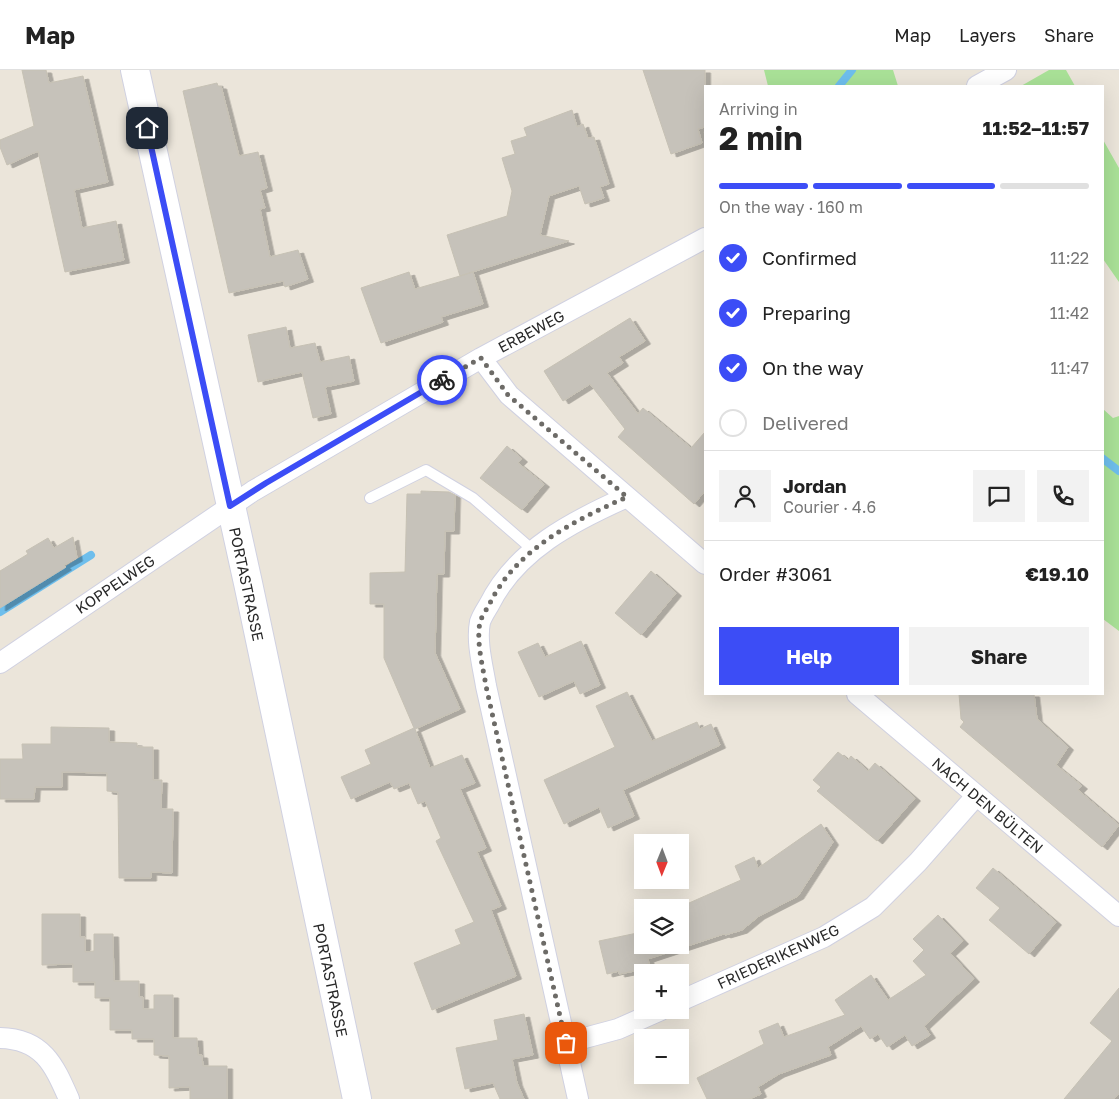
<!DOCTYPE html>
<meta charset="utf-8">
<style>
body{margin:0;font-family:"Golos Text",sans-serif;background:#f2f2f2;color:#222;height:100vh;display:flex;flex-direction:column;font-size:19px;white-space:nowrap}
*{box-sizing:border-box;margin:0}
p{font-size:16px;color:#767676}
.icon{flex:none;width:28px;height:28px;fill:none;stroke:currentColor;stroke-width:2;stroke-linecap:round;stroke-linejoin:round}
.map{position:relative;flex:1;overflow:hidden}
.side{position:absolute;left:704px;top:15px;width:400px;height:610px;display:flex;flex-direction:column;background:#fff;border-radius:0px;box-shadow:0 5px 20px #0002}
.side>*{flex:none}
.needle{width:32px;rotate:181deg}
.controls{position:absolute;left:634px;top:764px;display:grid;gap:10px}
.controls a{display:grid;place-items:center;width:55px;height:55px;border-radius:0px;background:#fff;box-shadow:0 5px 20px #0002;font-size:25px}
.pin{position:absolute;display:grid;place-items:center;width:42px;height:42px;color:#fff;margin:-21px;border-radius:10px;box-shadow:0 2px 8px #0006}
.courier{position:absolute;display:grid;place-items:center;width:50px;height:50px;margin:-25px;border:4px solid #3c4df6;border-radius:50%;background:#fff;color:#222;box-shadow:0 1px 6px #0007}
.headline em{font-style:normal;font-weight:700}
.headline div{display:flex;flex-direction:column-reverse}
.headline{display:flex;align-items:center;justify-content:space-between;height:85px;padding:0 15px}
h1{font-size:32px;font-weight:700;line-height:38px}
.bar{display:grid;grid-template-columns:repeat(4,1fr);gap:8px 5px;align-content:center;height:60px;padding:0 15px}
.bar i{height:6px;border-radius:4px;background:#e0e0e0}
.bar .active{background:#3c4df6}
.bar p{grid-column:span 4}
.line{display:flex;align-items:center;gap:12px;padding:0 15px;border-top:1px solid #e0e0e0}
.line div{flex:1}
.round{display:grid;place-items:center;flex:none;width:52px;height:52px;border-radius:0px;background:#f2f2f2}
ol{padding:0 15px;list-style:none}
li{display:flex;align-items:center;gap:15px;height:55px}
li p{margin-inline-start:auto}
li .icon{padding:5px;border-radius:50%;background:#3c4df6;color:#fff;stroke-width:4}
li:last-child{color:#767676}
li i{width:28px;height:28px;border:2px solid #e0e0e0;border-radius:50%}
.cta{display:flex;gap:10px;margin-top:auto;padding:10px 15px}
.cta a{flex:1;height:58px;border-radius:0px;background:#3c4df6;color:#fff;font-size:20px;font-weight:700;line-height:58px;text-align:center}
.cta a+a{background:#f2f2f2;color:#222}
header{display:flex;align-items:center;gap:30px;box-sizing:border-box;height:70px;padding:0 25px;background:#fff;border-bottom:1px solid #e0e0e0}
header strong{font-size:24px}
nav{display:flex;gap:28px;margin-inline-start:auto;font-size:18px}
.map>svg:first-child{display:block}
.green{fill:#a9e197}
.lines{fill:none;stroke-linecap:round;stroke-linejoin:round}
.stream{stroke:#6ebeec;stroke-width:8}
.building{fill:#c6c2ba;stroke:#c6c1b4;filter:url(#shadow)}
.service-casing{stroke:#d0d1e1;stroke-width:12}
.minor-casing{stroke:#d0d1e1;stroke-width:22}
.secondary-casing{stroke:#d0d1e1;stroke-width:30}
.service{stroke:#fff;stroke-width:10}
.minor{stroke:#fff;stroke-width:20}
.secondary{stroke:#fff;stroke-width:28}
.done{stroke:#6d6b67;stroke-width:5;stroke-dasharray:0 9}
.route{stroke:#3c4df6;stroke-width:6}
.labels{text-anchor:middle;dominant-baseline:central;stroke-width:5;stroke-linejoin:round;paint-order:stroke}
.street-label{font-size:15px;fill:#292929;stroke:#fff}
</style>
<header>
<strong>Map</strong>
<nav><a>Map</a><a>Layers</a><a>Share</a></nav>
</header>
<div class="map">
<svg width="1119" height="1029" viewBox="0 0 1119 1029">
<defs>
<filter id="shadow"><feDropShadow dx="5.5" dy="3" stdDeviation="0" flood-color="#0004"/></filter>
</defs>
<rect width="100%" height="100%" fill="#ebe5da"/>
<path class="green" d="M764,0H893L898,16H768Z
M1049,0H1066L1075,16H1021Z
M1102,68L1119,98V212L1103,189Z
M1103,339L1113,348L1119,346V561L1103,549Z"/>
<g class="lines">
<path class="stream" d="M839,16L852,0
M1102,388L1119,401
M0,542L91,485"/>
</g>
<path class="building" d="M22,0H46L49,13L83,6L108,112L74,120L82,158L116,151L124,190L65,202L38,81L7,95L0,77V70L34,56Z
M643,0H705V57L698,59L702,73L671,84Z
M217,13L218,16H221L239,86L258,82L267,118L260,120L265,138L260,139L270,187L298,180L308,209L285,217L283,211L229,223L183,21Z
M572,40L577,57L583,54L588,68L594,67L609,114L600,117L604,128L585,134L579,116L549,126L540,165L569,171L460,206L473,202L483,234L441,247L443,252L381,273L361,218L409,202L415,219L460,206L447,165L507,146L512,121L502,88L515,84L511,71L527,66L524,58Z
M630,248L645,271L619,287L623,293L607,303L638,344L643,338L691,378L705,362V421L694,434L618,367L625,359L590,314L563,331L544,301Z
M286,257L290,278L315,273L320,292L349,286L354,311L325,317L331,344L313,348L302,302L258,312L248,265Z
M507,376L522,389L518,393L544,414L522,440L480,408Z
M421,421L449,422L455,425L454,461H445L444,504H437L435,583L460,639L415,659L430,698L462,685L475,713L460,719L486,778L477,782L501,836L491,840L516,906L432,940L414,893L461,874L455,860L474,852L436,771L441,768L425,731L418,734L409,713L394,719L390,712L351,729L341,707L371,694L365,680L414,658L384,588V534H370V503L405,502L407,424H421Z
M73,467L77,488L64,495L66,497L0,538V501L28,484L26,481L48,468L54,478Z
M651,501L676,523L641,565L615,543Z
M581,571L600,615L580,624L574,611L539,627L518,582L538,573L545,587Z
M627,622L652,671L697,652L700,659L711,654L720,675L623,720L634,746L608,758L599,737L564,754L544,710L615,677L596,636Z
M959,624H1034L1037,649L1068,677L1056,695L1082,716L1078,720L1119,755L1102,777L960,657L964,652L961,649Z
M51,657L109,658V672L137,673V677H153V710H162L161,739H173L172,803L151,802V808H119L118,722L107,721V703L62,702V717H35L34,729H0V689H23L22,674H51Z
M838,682L848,690L851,686L868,701L875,693L915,728L877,771L817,721L821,717L813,710Z
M821,754L833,772L798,826L759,846L742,860L725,865L724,864L648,889L650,898L619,904V901L607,904L599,871L642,862V875H680V837L741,810L735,796L754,787L758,798Z
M993,798L1056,852L1029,884L989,850L1000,838L976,818Z
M42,844H80V867H85V882L94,881V864H113L114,911H139V927H143V939H154V925H173V968H197L198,985H202L203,996H227V1029H190V1017L169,1018V986L154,985V969H132V960H110V928H95V912H73V894L42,895Z
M938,845L963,871L950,883L974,909L924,956L930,965L912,976L905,965L887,977L878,964L870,969L861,956L828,977L831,985L779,1004L758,1017L761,1024L749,1029H707L697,1008L764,974L759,961L778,953L784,967L845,945L835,930L871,905L888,930L926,905L913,891L924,880L913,869Z
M1119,918V1023L1114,1029H1064L1112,971L1090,953Z
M524,944L533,985L512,989L517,1013L524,1029H500L493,1013L465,1019L456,978L498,970L494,950Z"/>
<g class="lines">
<defs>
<path id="service" d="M370,428L426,400L473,428L534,481"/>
<path id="minor" d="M977,16L1006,0
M481,288L509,325L705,494
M0,593L253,421L481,288L705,168
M857,624L1119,846
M680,931L824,867L873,837L918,792L976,726
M0,968C43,969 54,995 69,1029
M566,973L618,959L661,940
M578,1029L486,616C483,597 476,572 480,552C482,546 486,540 489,535C516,480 573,451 627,427"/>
<path id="secondary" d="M135,0L248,513L357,1029"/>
</defs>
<use href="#service" class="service-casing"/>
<use href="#minor" class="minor-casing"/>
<use href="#secondary" class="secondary-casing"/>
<use href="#service" class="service"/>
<use href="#minor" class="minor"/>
<use href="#secondary" class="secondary"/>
</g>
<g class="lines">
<path class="done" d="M442,310L481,288L508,325L627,427C573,451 515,480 489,535C486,540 482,546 480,552C476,572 483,597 486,616L566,973"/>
<path class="route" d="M147,58L230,436L266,413L442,310"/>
</g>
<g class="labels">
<g class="street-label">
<text transform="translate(531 261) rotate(-28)">ERBEWEG</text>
<text transform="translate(115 514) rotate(-34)">KOPPELWEG</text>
<text transform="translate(247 514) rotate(78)">PORTASTRASSE</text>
<text transform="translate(988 735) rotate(40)">NACH DEN BÜLTEN</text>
<text transform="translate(778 886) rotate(-25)">FRIEDERIKENWEG</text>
<text transform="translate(331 910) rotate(78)">PORTASTRASSE</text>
</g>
</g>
</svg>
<div class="controls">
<a><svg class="needle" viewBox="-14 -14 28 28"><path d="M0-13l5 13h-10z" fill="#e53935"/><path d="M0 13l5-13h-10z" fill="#767676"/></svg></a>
<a><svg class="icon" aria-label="layers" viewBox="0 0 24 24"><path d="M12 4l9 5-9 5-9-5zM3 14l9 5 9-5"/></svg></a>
<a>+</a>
<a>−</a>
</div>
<div class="pin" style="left:566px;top:973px;background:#ea580c"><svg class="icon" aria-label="bag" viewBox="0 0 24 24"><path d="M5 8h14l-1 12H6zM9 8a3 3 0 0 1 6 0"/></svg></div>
<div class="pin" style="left:147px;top:58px;background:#1f2937"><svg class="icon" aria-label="home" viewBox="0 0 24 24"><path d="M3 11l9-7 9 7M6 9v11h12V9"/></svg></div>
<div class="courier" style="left:442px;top:310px"><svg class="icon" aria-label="bike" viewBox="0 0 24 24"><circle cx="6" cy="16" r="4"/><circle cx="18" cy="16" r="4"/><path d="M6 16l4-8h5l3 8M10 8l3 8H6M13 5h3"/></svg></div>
<section class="side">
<div class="headline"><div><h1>2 min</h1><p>Arriving in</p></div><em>11:52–11:57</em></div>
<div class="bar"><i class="active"></i><i class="active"></i><i class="active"></i><i></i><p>On the way · 160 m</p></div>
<ol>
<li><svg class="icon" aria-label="check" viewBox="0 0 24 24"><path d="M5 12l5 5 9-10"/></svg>Confirmed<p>11:22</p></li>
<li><svg class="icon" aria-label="check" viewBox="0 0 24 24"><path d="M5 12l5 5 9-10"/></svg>Preparing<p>11:42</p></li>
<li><svg class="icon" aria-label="check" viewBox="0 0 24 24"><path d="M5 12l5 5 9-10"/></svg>On the way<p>11:47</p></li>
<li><i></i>Delivered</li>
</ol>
<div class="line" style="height:90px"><a class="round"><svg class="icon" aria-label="person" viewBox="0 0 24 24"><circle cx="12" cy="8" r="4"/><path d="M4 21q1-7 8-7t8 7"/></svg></a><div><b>Jordan</b><p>Courier · 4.6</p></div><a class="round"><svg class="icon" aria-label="chat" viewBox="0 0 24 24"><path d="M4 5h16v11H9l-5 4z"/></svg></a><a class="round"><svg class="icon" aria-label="phone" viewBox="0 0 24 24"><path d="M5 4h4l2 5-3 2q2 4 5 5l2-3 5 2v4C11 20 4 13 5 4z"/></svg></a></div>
<div class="line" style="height:65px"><div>Order #3061</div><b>€19.10</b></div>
<div class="cta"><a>Help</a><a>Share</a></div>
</section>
</div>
